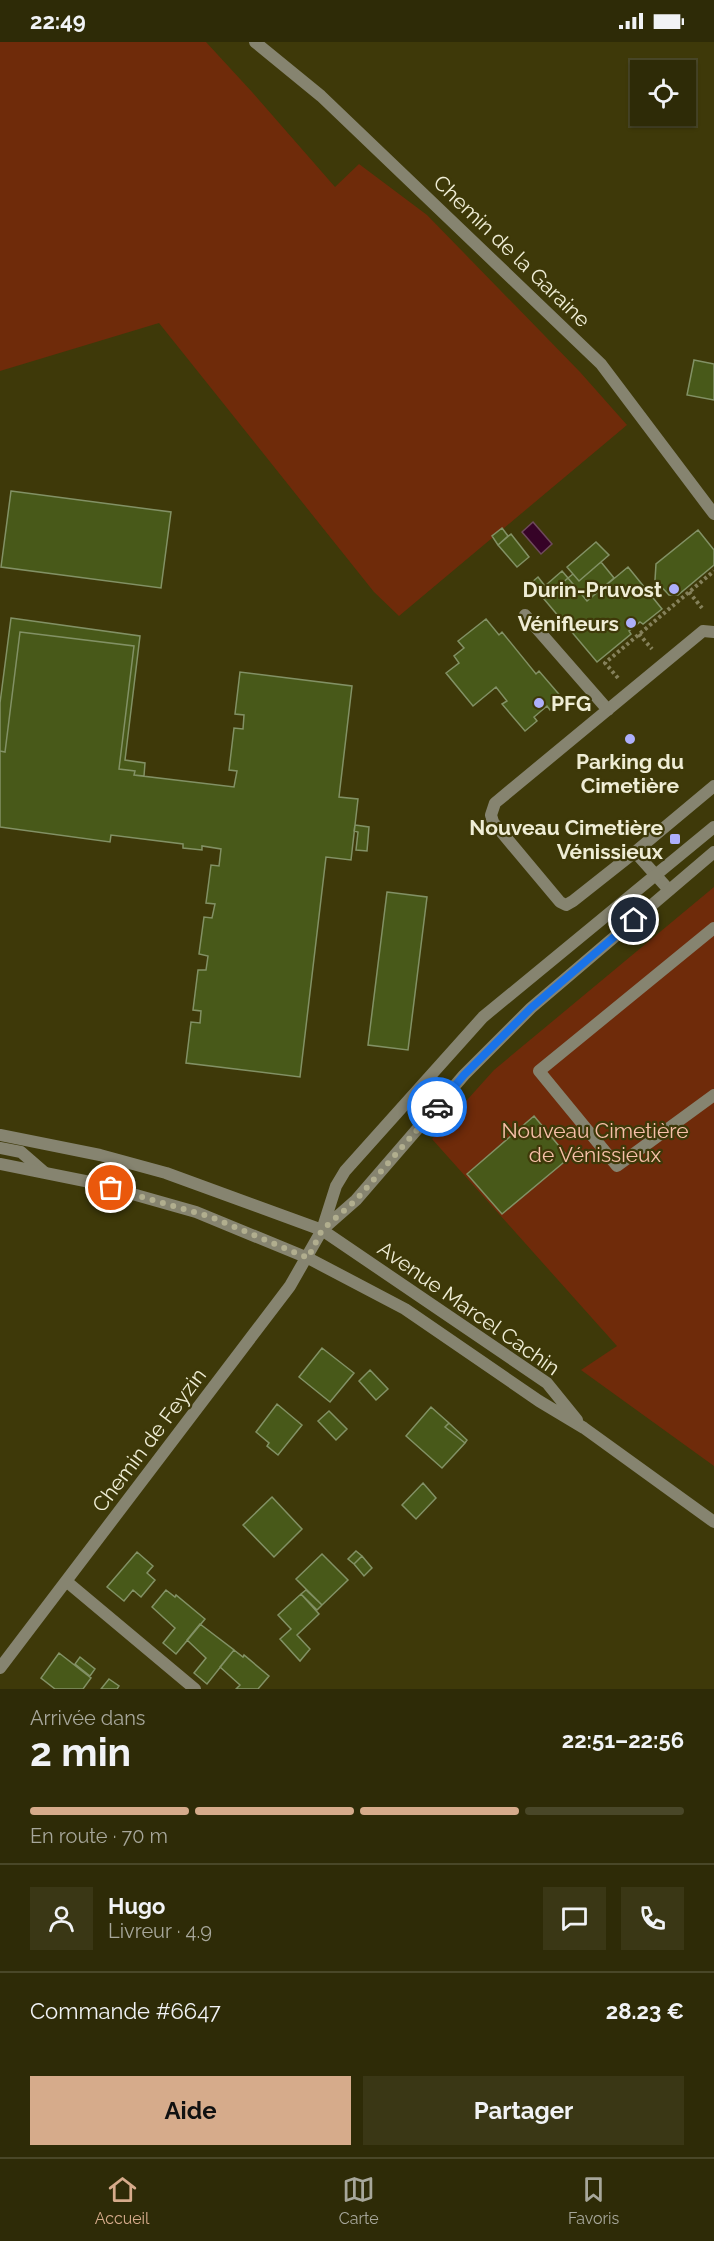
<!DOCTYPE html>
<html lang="fr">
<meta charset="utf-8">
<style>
body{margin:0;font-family:Raleway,sans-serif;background:#3a3715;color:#f1f3f6;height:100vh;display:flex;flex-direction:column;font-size:22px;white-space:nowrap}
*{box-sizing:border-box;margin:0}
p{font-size:20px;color:#a7a79b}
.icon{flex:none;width:33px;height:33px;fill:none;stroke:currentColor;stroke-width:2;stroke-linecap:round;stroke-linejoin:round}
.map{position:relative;height:1647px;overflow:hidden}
.panel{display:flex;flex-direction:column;background:#2e2b07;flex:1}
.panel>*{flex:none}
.controls{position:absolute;left:630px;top:18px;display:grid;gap:12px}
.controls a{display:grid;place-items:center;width:66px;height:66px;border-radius:0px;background:#2e2b07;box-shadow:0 2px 4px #0004,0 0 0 2px #494728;font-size:30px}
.pin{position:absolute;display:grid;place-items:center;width:51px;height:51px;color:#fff;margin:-26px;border:3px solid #fff;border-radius:50%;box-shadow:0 2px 6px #0007}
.courier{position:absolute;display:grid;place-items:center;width:60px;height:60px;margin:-30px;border:4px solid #1a73e8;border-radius:50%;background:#fff;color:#222;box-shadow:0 2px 8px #0007}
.summary em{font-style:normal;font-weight:700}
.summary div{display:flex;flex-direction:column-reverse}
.summary{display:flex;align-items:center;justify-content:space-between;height:102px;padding:0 30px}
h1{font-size:39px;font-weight:700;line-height:45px}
.bar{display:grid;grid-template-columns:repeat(4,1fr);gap:9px 6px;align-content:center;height:72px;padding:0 30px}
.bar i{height:8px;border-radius:4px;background:#494728}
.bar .selected{background:#d6ab8b}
.bar p{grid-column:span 4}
.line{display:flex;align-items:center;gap:15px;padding:0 30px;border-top:2px solid #494728}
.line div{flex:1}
.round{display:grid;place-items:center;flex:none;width:63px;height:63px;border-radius:0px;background:#3a3715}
.primary-button{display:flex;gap:12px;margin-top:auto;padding:12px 30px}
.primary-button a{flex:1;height:69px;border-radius:0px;background:#d6ab8b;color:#111;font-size:24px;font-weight:700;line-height:69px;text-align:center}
.primary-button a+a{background:#3a3715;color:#f1f3f6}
.status{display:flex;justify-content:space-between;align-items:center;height:42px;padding:0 30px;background:#2e2b07;direction:ltr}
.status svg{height:16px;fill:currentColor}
.dock{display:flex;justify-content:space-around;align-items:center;height:84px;border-top:2px solid #494728;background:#2e2b07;font-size:16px;color:#a7a79b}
.dock a{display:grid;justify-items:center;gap:3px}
.dock .selected{color:#d6ab8b}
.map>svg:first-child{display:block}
.green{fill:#6f2b0a}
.water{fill:#360327;stroke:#6e495b;stroke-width:1.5}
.building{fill:#485919;stroke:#829165;stroke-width:1.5}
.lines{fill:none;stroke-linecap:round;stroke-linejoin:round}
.path{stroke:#85815b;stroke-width:4;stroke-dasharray:3 3;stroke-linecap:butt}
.service{stroke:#868470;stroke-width:12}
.minor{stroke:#868470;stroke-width:12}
.tertiary{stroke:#868470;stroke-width:12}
.done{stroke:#b1ae8e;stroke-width:6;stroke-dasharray:0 10.8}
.route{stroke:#1a73e8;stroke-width:8}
.poi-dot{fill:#adaffb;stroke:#3e3909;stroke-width:2}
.labels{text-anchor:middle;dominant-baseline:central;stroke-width:4.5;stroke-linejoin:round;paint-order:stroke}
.street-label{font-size:21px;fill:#efedd5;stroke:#3e3909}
.poi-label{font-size:21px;font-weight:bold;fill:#efedd5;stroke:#3e3909;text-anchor:end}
.park-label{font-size:21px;fill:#f8c0a9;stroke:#3e3909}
</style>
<div class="status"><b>22:49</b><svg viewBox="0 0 49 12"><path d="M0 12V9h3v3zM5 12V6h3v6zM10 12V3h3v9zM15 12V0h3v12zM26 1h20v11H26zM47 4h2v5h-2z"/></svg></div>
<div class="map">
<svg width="714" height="1647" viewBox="0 0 714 1647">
<rect width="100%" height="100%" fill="#3e3909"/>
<path class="green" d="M0,0H206L252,50L335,145L359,122L427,173L580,330L627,383L399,574L374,550L159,281L0,329Z
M714,845V1424L581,1328L617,1304L432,1097L494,1028Z"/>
<path class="water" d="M533,480L552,502L541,512L522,490Z"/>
<path class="building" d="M694,318L714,322V358L687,353Z
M11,449L171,470L161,546L1,525Z
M502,486L508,494L498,503L492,494Z
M698,488L714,508V523L678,553H669L655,538L656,522Z
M511,492L529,515L517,525L498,503Z
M596,500L609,513L579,539L567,525Z
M601,520L614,536L587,559L568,536L573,532L579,539Z
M628,525L662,567L643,582L640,580L629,589L631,592L597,620L544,557L568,536L587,559Z
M562,529L568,536L544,557L538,550Z
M538,535L545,544L538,550L531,541Z
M11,576L140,594L125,718L145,721L144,734L134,733L135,729L119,727L134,604L20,590L5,710L0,709V661Z
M486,577L499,593L502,590L536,632L539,629L563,657L550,668L547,664L534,675L537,679L525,689L502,662L507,659L496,645L473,664L446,631L459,621L454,614L464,606L458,599Z
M20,590L134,604L119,727L135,729L134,733L234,745L237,729L229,728L234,686L243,687L244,673L235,672L240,630L352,644L339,755L358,757L351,818L326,815L300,1035L186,1021L191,980L200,981L201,969L193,968L198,928H206L208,914L199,912L204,875L212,876L215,862L206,861L211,823L219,824L221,807L202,804V808L183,806V802L111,793L110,800L0,785V709L5,710Z
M355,783L369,785L367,809L356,808L358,790L354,789Z
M387,850L427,855L408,1008L368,1003Z
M534,1074L569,1116L502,1172L467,1132Z
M322,1306L354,1331L330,1360L299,1335Z
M370,1328L388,1347L376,1358L359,1339Z
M277,1362L302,1383L278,1413L267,1404L269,1401L256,1390Z
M431,1365L449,1381L445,1385L465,1401L442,1426L406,1394Z
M329,1369L347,1387L336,1398L318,1379Z
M449,1381L467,1398L465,1401L445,1385Z
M423,1441L436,1456L416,1477L402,1463Z
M272,1455L302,1487L274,1515L243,1483Z
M356,1509L362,1514L354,1522L348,1517Z
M137,1510L153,1524L147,1531L155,1538L141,1555L133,1548L124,1559L107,1545Z
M322,1512L348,1538L322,1563L296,1537Z
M362,1514L372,1526L364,1534L354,1522Z
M166,1548L175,1555L176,1553L205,1577L176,1612L163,1601L175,1586L152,1565Z
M306,1548L322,1563L317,1568L301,1552Z
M301,1552L319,1572L297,1593L310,1607L300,1619L280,1597L291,1587L278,1573Z
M200,1582L234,1608L207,1642L194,1631L206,1616L187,1598Z
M234,1608L243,1615L244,1613L269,1634L258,1647H236L240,1643L220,1625Z
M59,1611L91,1636L83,1647H55L41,1636Z
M80,1615L95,1627L90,1634L75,1622Z
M109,1637L119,1644L117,1647H101Z"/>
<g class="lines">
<path class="path" d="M689,550L702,566
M639,592L652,607
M618,636L605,621L714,529"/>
<path class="service" d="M525,573L608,668
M635,810L714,744
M669,848L635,810L573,859L566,863L560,860L493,780L491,773L495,761L703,589L714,590
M714,886L539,1029L617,1124L714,1053
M0,1106L21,1110L44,1130"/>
<path class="minor" d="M255,0L321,54L601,322L714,472
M323,1187L356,1158L464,1033L531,966L714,810
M66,1539L195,1647
M0,1626L290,1244L322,1188L336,1144L345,1129L483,975L714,785"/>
<path class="tertiary" d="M0,1093L100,1113L166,1131L322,1188L547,1341L577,1378
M0,1122L90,1140L196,1170L308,1216L405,1267L539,1359L584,1386L714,1480"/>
</g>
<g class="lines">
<path class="done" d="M111,1146L211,1175L308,1216L322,1188L356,1158L437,1065"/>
<path class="route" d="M437,1065L464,1033L531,966L634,878"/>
</g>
<g class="poi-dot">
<circle cx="674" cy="547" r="6"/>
<circle cx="631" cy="581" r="6"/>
<circle cx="539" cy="661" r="6"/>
<circle cx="630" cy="697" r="6"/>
<rect x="669" y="791" width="12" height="12" rx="3"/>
</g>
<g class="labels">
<g class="street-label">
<text transform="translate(512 209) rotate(44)">Chemin de la Garaine</text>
<text transform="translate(469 1266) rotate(35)">Avenue Marcel Cachin</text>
<text transform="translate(149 1398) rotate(-53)">Chemin de Feyzin</text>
</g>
<g class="poi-label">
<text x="662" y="547">Durin-Pruvost</text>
<text x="619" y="581">Vénifleurs</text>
<text x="551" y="661" text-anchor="start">PFG</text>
<text x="630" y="719" text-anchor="middle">Parking du<tspan x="630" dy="24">Cimetière</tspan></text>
<text x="663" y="785">Nouveau Cimetière<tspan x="663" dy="24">Vénissieux</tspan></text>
</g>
<g class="park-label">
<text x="595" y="1088">Nouveau Cimetière<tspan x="595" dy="24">de Vénissieux</tspan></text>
</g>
</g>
</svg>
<div class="controls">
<a><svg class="icon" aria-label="locate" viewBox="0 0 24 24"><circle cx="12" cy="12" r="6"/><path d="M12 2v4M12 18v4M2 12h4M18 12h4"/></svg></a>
</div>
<div class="pin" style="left:111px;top:1146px;background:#ea580c"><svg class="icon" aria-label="bag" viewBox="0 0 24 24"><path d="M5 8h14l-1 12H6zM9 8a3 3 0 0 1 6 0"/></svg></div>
<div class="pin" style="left:634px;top:878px;background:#1f2937"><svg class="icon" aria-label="home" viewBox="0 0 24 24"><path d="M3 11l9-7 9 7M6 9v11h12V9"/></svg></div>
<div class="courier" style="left:437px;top:1065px"><svg class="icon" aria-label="car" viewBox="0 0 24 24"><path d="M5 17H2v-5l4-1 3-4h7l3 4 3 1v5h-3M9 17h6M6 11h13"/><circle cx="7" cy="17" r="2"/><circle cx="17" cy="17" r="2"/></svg></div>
</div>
<section class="panel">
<div class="summary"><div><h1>2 min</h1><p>Arrivée dans</p></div><em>22:51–22:56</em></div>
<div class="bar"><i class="selected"></i><i class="selected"></i><i class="selected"></i><i></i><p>En route · 70 m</p></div>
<div class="line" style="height:108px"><a class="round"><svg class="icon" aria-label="person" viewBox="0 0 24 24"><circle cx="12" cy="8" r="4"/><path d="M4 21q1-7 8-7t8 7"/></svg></a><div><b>Hugo</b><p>Livreur · 4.9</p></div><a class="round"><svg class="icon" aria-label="chat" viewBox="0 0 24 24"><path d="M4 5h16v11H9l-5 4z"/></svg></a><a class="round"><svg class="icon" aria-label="phone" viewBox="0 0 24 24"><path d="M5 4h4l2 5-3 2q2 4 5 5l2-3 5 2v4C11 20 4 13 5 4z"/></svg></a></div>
<div class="line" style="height:78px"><div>Commande #6647</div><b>28.23 €</b></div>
<div class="primary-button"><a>Aide</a><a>Partager</a></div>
</section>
<nav class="dock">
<a class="selected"><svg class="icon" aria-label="home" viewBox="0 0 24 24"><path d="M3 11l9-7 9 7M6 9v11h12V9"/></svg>Accueil</a>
<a><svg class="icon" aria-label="map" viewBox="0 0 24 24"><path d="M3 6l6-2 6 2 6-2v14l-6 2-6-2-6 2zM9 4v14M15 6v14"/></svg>Carte</a>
<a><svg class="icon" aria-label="saved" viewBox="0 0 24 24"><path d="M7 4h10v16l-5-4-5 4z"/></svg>Favoris</a>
</nav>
